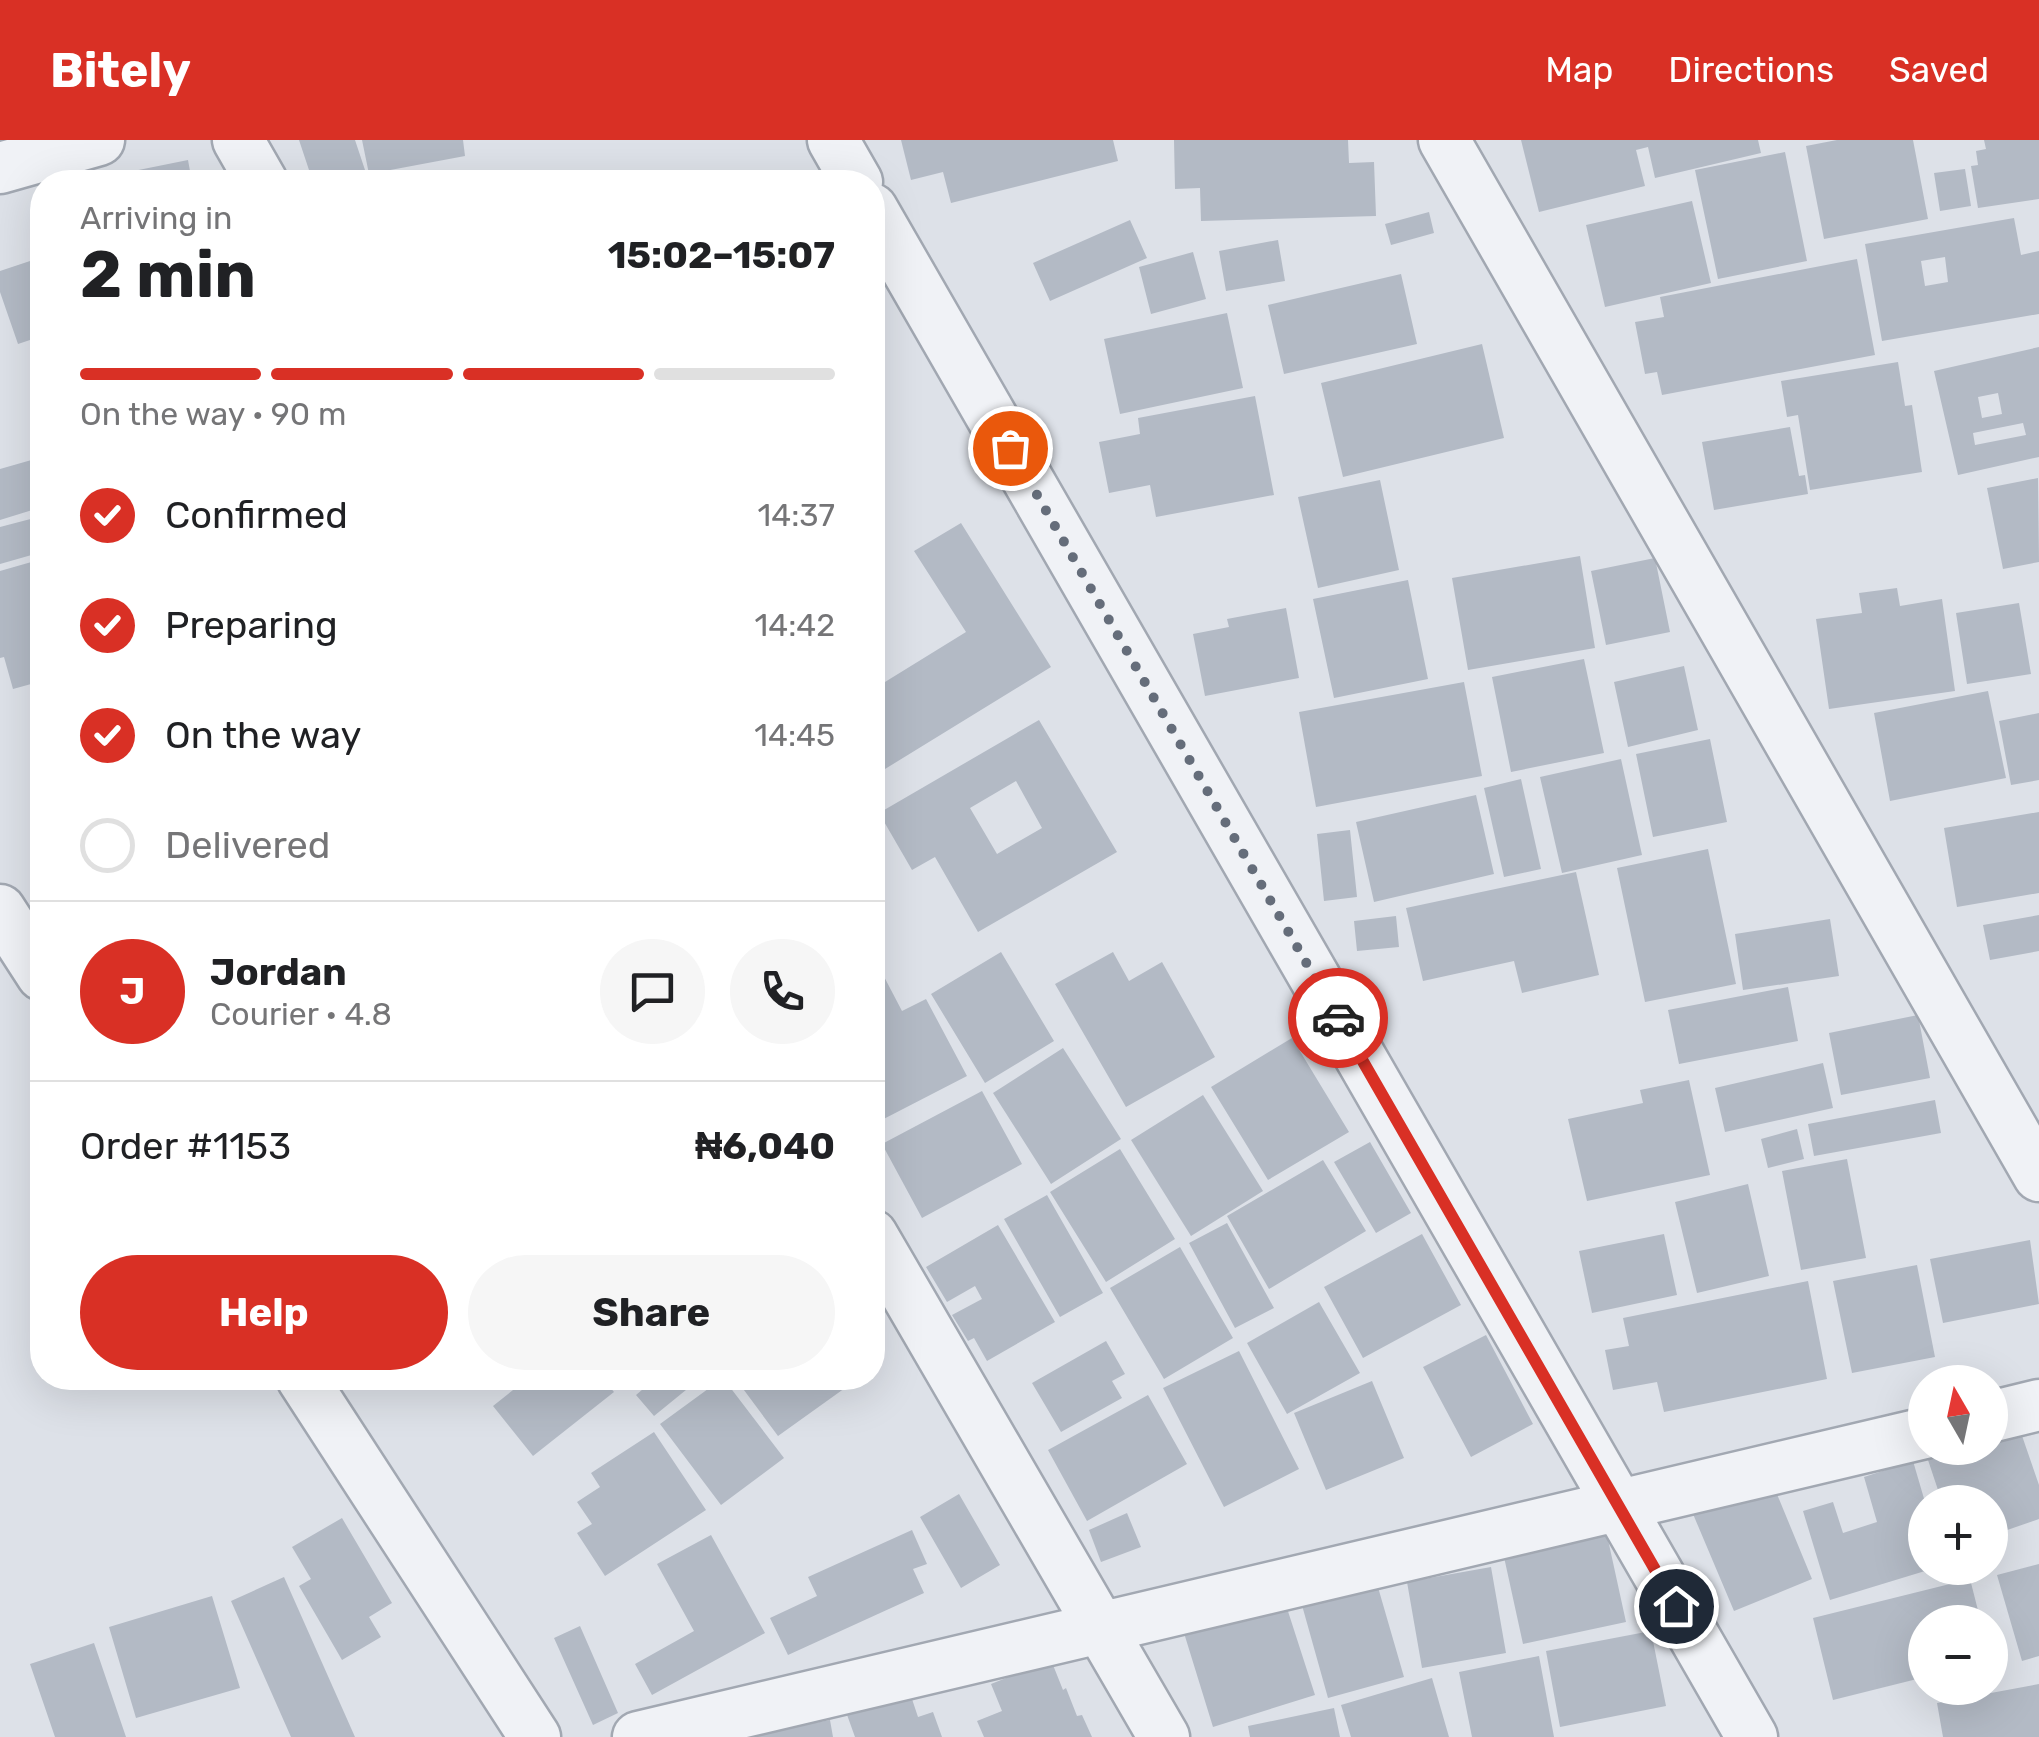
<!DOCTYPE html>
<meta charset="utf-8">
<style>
body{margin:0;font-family:Rubik,sans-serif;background:#f6f6f6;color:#202124;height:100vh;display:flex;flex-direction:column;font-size:38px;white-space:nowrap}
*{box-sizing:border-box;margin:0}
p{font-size:32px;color:#757577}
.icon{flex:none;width:55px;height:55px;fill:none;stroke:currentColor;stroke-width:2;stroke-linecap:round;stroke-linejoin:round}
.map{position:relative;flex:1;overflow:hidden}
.sheet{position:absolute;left:30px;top:30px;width:855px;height:1220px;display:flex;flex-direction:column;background:#fff;border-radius:40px;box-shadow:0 10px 40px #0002}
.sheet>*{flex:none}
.needle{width:65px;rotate:351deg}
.buttons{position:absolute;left:1908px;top:1225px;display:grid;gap:20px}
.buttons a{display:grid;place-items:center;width:100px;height:100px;border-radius:50%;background:#fff;box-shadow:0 10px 40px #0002;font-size:50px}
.pin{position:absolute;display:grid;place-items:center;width:85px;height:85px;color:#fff;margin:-42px;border:5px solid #fff;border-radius:50%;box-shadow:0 2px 10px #0007}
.courier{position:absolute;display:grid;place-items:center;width:100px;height:100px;margin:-50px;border:8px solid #d93025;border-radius:50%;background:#fff;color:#222;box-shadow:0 2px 12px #0007}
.overview em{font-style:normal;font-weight:700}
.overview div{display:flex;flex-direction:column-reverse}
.overview{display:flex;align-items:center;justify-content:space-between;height:170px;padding:0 50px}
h1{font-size:65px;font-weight:700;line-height:75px}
.bar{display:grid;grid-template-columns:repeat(4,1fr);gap:15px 10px;align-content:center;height:120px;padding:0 50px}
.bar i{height:12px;border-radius:8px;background:#e0e0e0}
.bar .on{background:#d93025}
.bar p{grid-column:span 4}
.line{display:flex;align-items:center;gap:25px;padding:0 50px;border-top:2px solid #e0e0e0}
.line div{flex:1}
.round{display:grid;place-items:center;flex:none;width:105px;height:105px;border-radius:52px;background:#f6f6f6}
ol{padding:0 50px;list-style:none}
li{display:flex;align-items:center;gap:30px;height:110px}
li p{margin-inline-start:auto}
li .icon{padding:10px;border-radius:50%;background:#d93025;color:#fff;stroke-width:4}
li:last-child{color:#757577}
li i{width:55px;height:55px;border:5px solid #e0e0e0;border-radius:50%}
.action{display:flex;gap:20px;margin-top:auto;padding:20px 50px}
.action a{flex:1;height:115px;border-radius:60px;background:#d93025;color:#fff;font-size:40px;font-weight:700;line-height:115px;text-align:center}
.action a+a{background:#f6f6f6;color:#202124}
header{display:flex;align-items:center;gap:60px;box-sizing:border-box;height:140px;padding:0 50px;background:#d93025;color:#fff}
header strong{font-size:48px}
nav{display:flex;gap:55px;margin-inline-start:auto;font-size:35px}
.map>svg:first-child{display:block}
.building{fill:#b3bac5;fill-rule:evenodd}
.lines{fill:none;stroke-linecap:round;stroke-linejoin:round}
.minor-casing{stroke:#a2a8b2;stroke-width:55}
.minor{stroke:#f0f2f6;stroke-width:50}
.done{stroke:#656d7a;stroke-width:10;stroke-dasharray:0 18}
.route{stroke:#d93025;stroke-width:12}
</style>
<header>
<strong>Bitely</strong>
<nav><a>Map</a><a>Directions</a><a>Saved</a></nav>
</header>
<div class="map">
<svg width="2039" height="1597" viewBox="0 0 2039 1597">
<rect width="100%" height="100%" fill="#dde1e8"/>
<path class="building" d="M299,0H355L367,36L348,42H313Z
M362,0H463L465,16L369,34Z
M901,0H1113L1118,21L951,63L943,32L911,40Z
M1174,0H1348L1349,23L1374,22L1376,76L1201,81L1200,48L1175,49Z
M1521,0H1758L1761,13L1655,38L1648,7L1636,10L1645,46L1539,72Z
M1837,0H1913L1928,79L1824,99L1806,6Z
M1984,0H2039V59L1978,68L1971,26L1978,25L1976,11L1986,9Z
M1785,12L1807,121L1718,139L1695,30Z
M188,20L192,42H84V41Z
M1965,29L1971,66L1940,71L1934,33Z
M1692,61L1711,143L1605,167L1586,85Z
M1429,72L1434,93L1391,105L1385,84Z
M2014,78L2021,115L2039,111V174L1882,201L1865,104ZM1945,117L1948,142L1925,146L1921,121Z
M1130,80L1147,118L1050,161L1033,123Z
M1278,100L1285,141L1226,151L1219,111Z
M1193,112L1206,159L1151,174L1139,127Z
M42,117V196L18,204L0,152V131Z
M1857,119L1875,215L1662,255L1657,232L1645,234L1635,182L1664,177L1660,157Z
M1401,134L1417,204L1284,234L1268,165Z
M1227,173L1243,248L1120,274L1104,199Z
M1482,204L1504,298L1343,337L1321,243Z
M2039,207V317L1958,335L1934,231ZM1998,253L2002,274L1982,278L1978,257ZM2023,283L2026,295L1975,305L1973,293Z
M1898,222L1905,266L1912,265L1922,332L1810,350L1798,275L1787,277L1781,241Z
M1255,256L1274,355L1156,377L1150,345L1109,353L1099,302L1140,294L1138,278Z
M1790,287L1799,336L1805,335L1808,354L1714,370L1702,302Z
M42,317V367L0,380V329Z
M2038,338L2039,422L2003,429L1987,348Z
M1380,340L1399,430L1318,448L1298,357Z
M42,376V412L0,424V387Z
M961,383L1051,527L872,637V550L966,492L914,411Z
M1580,416L1595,508L1468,530L1452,438Z
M1655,418L1670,492L1606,505L1591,431Z
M42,419V541L13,549L4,517L0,518V431Z
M1408,440L1428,539L1334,558L1313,459Z
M1897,448L1900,466L1942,459L1955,551L1829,569L1816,479L1862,473L1859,453Z
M2019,463L2031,534L1967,544L1956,473Z
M1286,468L1299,538L1205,556L1193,494L1229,487L1227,479Z
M1584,519L1604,613L1511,632L1492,537Z
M1684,526L1698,590L1628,607L1614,542Z
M1464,542L1482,636L1316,667L1299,572Z
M1988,551L2006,638L1890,661L1874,573Z
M2039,573V640L2011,645L1999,581Z
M1039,580L1117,712L978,792L935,717L912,730L879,673ZM1016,641L1042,688L997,714L970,668Z
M1710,599L1727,682L1653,697L1636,614Z
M1621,619L1642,715L1562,733L1540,637Z
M1521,639L1541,729L1504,737L1484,648Z
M1476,655L1494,734L1374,762L1356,682Z
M2039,672V753L1957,767L1944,688Z
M1350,690L1357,757L1324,761L1317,694Z
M1708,709L1736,844L1645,862L1617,728Z
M1576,732L1599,835L1522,853L1514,821L1423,841L1406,768Z
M2039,775V811L1990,820L1983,785Z
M1396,776L1399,807L1357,811L1354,781Z
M1830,779L1839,836L1743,850L1735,794Z
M1001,812L1054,901L985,943L931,854Z
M1113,812L1129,841L1162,822L1215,917L1126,967L1055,844Z
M879,827L902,871L926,859L967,936L872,985V830Z
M1788,847L1798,901L1679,924L1668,870Z
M1918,875L1930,938L1841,955L1829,893Z
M1292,898L1349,992L1268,1040L1211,947Z
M1063,908L1121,999L1051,1044L993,953Z
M1823,923L1833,968L1725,992L1715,948Z
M1689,940L1710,1035L1587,1061L1568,979L1643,963L1640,950Z
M982,951L1022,1024L922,1078L882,1004Z
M1203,955L1263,1051L1191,1096L1131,1000Z
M1935,960L1941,993L1814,1016L1808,984Z
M1797,989L1804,1019L1768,1028L1761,999Z
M1370,1002L1411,1073L1376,1093L1334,1022Z
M1120,1009L1175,1099L1106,1142L1050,1052Z
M1847,1019L1866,1118L1801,1130L1782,1031Z
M1323,1020L1366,1091L1269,1149L1227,1076Z
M1748,1044L1769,1136L1697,1153L1675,1062Z
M1047,1055L1103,1153L1060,1177L1004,1079Z
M1227,1083L1274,1168L1235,1188L1189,1103Z
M998,1085L1055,1182L987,1221L974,1198L968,1201L952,1175L982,1159L975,1146L947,1162L926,1127Z
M1422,1094L1461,1165L1363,1218L1324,1147Z
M1664,1094L1677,1155L1592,1173L1579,1111Z
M2030,1100L2039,1164L1943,1183L1930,1119Z
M1180,1107L1233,1198L1164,1239L1110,1148Z
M1917,1125L1935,1217L1852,1233L1833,1141Z
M1808,1141L1827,1239L1664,1272L1657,1242L1613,1250L1605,1210L1629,1206L1623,1178Z
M1319,1162L1360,1233L1287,1274L1247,1203Z
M1486,1195L1533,1284L1471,1317L1423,1227Z
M1106,1201L1125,1234L1112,1241L1122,1258L1061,1292L1032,1243Z
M1239,1211L1299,1329L1224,1367L1163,1248Z
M528,1238H602L614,1252L533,1316L493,1266Z
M634,1238H694L697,1241L654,1276L636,1255L643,1249Z
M723,1238L784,1318L721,1365L660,1284Z
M735,1238H859L778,1296Z
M1372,1241L1404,1318L1326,1350L1294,1273Z
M1148,1255L1187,1324L1087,1381L1048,1310Z
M2019,1287L2039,1345V1379L1990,1396V1362H1942L1927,1317L1957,1308H1990V1296Z
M654,1292L706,1370L605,1436L577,1393L592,1384L577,1362L600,1347L591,1333Z
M1913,1321L1925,1362V1431L1830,1460L1803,1371L1833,1362L1843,1393L1877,1382L1864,1337Z
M1772,1342L1812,1439L1734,1471L1693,1374Z
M959,1354L1000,1425L961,1448L920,1377Z
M1127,1373L1141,1407L1101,1422L1089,1390Z
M342,1378L392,1463L369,1477L381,1497L342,1520L299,1446L311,1439L292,1407Z
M912,1390L927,1424L913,1429L924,1453L788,1515L770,1478L817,1456L808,1437Z
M711,1395L765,1493L652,1555L635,1524L694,1491L657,1424Z
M1607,1395L1626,1482L1523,1504L1504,1417Z
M2039,1424V1516L2022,1521L1997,1435Z
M1491,1427L1506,1513L1422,1528L1407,1442Z
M1373,1430L1404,1537L1328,1558L1298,1451Z
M284,1437L355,1597H291L231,1461Z
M1970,1439L1981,1482H1925V1537L1833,1560L1813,1478Z
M212,1456L240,1548L136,1578L109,1487Z
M1285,1462L1315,1555L1213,1587L1184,1493Z
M580,1486L618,1573L593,1585L554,1498Z
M1651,1491L1666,1566L1560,1587L1546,1511Z
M94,1503L126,1597H55L30,1524Z
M1539,1516L1554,1597H1472L1459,1532Z
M1051,1520L1063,1550L1066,1548L1077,1576L1082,1575L1092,1597H984L977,1581L1002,1571L991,1544Z
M1432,1538L1449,1597H1351L1341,1565Z
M2039,1544V1597H1943L1937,1563Z
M909,1550L918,1577L933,1572L942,1597H855L846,1572Z
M1334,1568L1340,1597H1250L1248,1586Z
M830,1580L833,1597H750V1595Z"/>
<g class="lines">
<defs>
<path id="minor" d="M238,0L262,42
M833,0L857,42
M1444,0L2039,1036
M0,28L99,0
M872,69L1752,1597
M0,770L42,835
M872,1095L1164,1597
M302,1238L535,1597
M1990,1277L2039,1265
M638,1597L1925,1293"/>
</defs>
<use href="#minor" class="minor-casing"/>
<use href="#minor" class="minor"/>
</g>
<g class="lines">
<path class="done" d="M1010,308L1338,878"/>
<path class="route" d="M1338,878L1676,1466"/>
</g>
</svg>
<div class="buttons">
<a><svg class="needle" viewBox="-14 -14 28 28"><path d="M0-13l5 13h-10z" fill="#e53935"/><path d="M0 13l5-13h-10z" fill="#757577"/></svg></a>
<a>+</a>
<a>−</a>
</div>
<div class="pin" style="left:1010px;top:308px;background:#ea580c"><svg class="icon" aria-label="bag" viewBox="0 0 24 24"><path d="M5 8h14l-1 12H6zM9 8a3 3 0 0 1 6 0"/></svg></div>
<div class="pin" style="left:1676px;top:1466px;background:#1f2937"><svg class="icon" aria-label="home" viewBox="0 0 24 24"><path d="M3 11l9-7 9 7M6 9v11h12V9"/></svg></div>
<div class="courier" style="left:1338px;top:878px"><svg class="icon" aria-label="car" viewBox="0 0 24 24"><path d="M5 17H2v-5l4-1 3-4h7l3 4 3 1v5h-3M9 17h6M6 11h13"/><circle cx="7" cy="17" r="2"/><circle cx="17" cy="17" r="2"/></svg></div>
<section class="sheet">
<div class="overview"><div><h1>2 min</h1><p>Arriving in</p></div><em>15:02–15:07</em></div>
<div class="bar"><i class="on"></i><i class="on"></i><i class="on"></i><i></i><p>On the way · 90 m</p></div>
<ol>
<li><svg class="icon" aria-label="check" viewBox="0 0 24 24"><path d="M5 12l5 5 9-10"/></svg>Confirmed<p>14:37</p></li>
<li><svg class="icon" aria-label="check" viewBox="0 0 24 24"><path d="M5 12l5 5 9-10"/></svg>Preparing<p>14:42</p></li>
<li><svg class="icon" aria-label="check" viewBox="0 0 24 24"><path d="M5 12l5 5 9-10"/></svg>On the way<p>14:45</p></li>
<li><i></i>Delivered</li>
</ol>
<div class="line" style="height:180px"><b class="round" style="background:#d93025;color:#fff">J</b><div><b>Jordan</b><p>Courier · 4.8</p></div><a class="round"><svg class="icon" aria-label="chat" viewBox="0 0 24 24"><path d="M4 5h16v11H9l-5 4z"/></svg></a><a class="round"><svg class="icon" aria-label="phone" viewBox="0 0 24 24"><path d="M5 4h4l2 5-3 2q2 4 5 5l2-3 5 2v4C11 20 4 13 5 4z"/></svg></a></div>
<div class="line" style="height:130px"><div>Order #1153</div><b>₦6,040</b></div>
<div class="action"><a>Help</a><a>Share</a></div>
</section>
</div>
